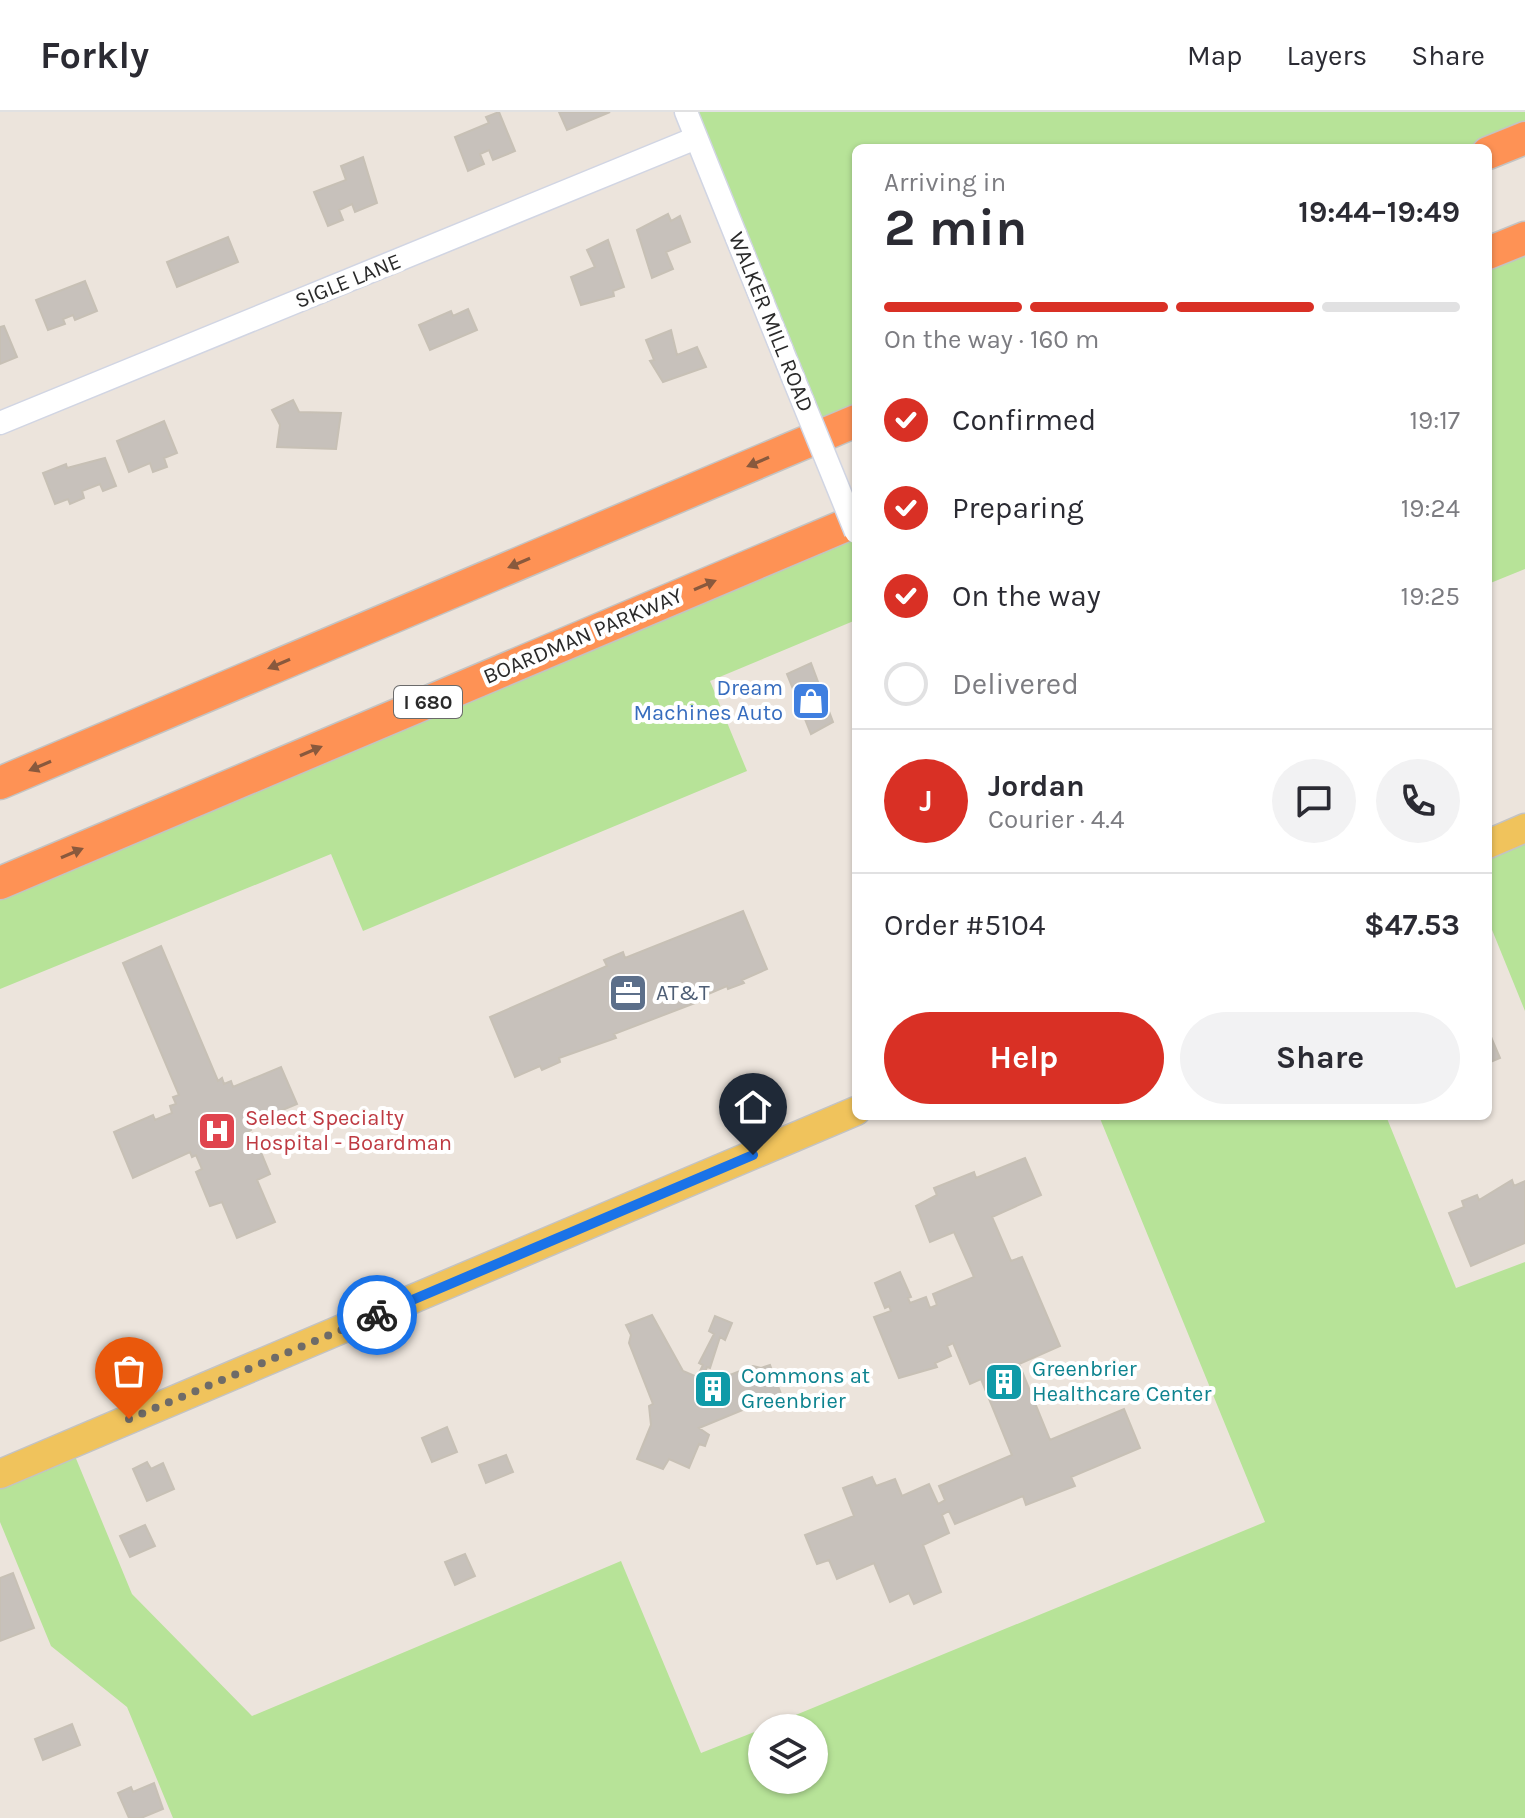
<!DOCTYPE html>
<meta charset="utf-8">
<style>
body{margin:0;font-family:Karla,sans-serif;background:#f2f2f3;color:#2b2b33;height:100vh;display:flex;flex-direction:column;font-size:30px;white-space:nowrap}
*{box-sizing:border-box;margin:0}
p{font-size:26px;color:#7c7c81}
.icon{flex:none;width:44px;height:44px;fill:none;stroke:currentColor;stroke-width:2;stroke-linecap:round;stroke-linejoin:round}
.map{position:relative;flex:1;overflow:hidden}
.sheet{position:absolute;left:852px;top:32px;width:640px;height:976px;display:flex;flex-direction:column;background:#fff;border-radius:12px;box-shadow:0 2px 6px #0004}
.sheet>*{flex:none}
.controls{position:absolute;left:748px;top:1602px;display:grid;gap:16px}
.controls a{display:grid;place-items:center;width:80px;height:80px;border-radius:50%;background:#fff;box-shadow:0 2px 6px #0004;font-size:40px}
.pin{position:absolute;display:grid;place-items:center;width:68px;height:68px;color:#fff;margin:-82px -34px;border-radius:50% 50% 50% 0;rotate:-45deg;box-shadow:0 0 8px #0007}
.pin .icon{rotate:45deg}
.courier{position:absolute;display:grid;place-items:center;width:80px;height:80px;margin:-40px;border:6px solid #1a73e8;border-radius:50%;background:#fff;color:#222;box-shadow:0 2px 10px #0007}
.headline em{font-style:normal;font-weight:700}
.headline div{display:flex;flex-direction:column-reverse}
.headline{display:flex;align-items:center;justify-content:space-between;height:136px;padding:0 32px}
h1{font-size:52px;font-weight:700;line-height:60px}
.bar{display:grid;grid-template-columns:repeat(4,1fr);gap:12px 8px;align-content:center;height:96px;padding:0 32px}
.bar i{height:10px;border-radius:6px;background:#e1e1e2}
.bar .on{background:#d93025}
.bar p{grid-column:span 4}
.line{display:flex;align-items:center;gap:20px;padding:0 32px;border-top:2px solid #e1e1e2}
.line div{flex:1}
.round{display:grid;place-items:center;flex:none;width:84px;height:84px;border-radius:42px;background:#f2f2f3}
ol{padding:0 32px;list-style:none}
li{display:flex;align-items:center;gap:24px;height:88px}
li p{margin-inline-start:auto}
li .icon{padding:8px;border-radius:50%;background:#d93025;color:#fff;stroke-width:4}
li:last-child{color:#7c7c81}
li i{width:44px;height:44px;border:4px solid #e1e1e2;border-radius:50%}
.button{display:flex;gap:16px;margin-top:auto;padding:16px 32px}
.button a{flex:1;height:92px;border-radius:48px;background:#d93025;color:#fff;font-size:32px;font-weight:700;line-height:92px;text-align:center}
.button a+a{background:#f2f2f3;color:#2b2b33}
header{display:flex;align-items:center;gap:48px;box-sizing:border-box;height:112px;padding:0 40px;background:#fff;border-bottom:2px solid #e1e1e2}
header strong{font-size:38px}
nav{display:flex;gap:44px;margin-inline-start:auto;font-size:28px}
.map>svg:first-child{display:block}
.green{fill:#b7e398}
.building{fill:#c7c1bb;stroke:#c7c0b5;stroke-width:2}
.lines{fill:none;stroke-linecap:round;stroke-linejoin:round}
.minor-casing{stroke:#d1d5e3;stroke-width:25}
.major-casing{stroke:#c3c3c3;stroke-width:31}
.highway-casing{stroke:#c3c3c3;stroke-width:35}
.minor{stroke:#fff;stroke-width:22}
.major{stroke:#f0c35c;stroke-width:28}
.highway{stroke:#fe9255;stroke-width:32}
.minor-bridge-casing{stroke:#d1d5e3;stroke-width:25;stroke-linecap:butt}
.minor-bridge{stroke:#fff;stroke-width:22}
.oneway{fill:#89593d}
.done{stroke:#6e6b68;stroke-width:8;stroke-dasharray:0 14.4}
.route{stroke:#1a73e8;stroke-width:10}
.labels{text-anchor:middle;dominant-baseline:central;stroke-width:8;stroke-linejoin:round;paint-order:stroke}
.shield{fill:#fff;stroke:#6a6a6a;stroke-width:2}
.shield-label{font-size:20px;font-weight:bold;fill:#2a2a2a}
.street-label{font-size:22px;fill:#2a2a2a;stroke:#fff}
.shop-label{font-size:22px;fill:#366cbe;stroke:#fff;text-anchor:end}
.service-label{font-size:22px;fill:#4e5e75;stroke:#fff;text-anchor:start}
.health-label{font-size:22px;fill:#be3a42;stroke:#fff;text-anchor:start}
.culture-label{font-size:22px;fill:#0d838f;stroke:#fff;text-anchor:start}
</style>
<header>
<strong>Forkly</strong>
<nav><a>Map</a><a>Layers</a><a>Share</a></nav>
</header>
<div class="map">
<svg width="1525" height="1706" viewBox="0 0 1525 1706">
<rect width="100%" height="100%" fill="#ece4dc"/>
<path class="green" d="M686,0H1525V26L1488,36H856V309L817,325Z
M1525,126V457L1488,472V141Z
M856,409V508L710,569L747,659L363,819L331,742L0,877V771Z
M1525,716V899L1488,808V732Z
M1099,1004H1386L1456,1176L1525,1150V1706H173L127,1595L51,1534L0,1410V1362L70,1332L132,1482L252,1604L621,1449L701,1641L762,1617V1668H814V1616H764L1265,1410Z"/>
<path class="building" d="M499,0L515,39L493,48L489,38L480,42L484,52L468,59L455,25L489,11L486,5Z
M559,0H610L567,18Z
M363,45L377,91L355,100L352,92L339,98L343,108L328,114L314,80L346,68L341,54Z
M668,102L671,109L680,104L690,130L666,140L673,157L652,166L637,118Z
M228,125L238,150L177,175L167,150Z
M608,128L624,175L613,179L614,184L581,193L571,165L595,155L587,138Z
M85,169L97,199L75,208L73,203L63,207L65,212L48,218L36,188Z
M468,197L477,218L430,238L419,213L451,199L453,204Z
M4,214L17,245L0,252V215Z
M671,218L677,243L697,235L706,255L663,270L650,249L654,248L646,228Z
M293,288L299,300L341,301L336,337L277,335L280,313L272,298Z
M164,309L177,341L164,346L167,355L153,360L150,351L129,360L117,329Z
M105,346L116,374L103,379L100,372L82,379L84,386L70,392L68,387L55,392L43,361L66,352L67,356Z
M811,551L833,610L811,622L787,562Z
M743,799L767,857L742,868L744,871L728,877L727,874L701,885L703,888L614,922L616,926L559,946L560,950L542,958L540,954L515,965L490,905L607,854L604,848L623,840L625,846Z
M161,834L218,969L222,966L224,972L231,969L233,975L281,955L297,992L249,1012L251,1018L245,1021L252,1036L258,1033L270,1062L257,1068L275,1110L237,1126L222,1090L210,1094L196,1060L202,1057L196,1043L192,1045L190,1040L133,1066L114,1020L153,1003L155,1008L172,1001L170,994L176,992L173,985L179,983L123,851Z
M1488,918L1500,946L1488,951Z
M1025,1046L1041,1083L992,1105L1011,1149L1022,1145L1060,1234L1019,1252L1050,1328L1124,1297L1140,1336L1071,1365L1075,1374L1026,1393L1023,1384L955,1412L949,1399L942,1403L949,1421L923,1433L941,1480L914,1492L909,1481L890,1490L874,1451L837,1467L829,1448L817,1452L805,1423L854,1404L843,1376L872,1365L876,1374L895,1367L902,1384L929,1372L938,1392L945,1388L939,1374L1012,1343L981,1267L970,1272L953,1231L947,1234L951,1244L935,1251L937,1255L899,1266L874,1205L891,1199L889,1194L885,1196L875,1171L900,1160L911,1185L908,1186L910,1191L926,1185L930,1196L937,1193L933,1182L974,1165L954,1120L930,1130L916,1094L937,1083L934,1076L974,1060L976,1066Z
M1512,1068L1514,1074L1525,1069V1131L1471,1154L1449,1101L1464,1095L1462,1089L1477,1083L1479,1088Z
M652,1203L683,1259L697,1265L703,1253L699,1251L714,1222L709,1219L715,1204L732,1211L725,1228L720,1225L710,1256L707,1255L702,1267L709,1271L753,1254L761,1256L770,1253L781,1282L699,1316L709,1323L705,1334L699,1332L689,1356L669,1347L663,1357L637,1347L651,1313L649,1294L653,1292L629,1231L631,1223L626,1213Z
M447,1315L457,1340L432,1350L422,1326Z
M506,1343L513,1360L486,1371L479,1353Z
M147,1350L151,1357L163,1351L174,1377L147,1389L133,1357Z
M145,1413L155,1434L130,1445L120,1424Z
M465,1442L475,1464L455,1473L445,1450Z
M13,1461L34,1516L0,1529V1466Z
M72,1612L80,1633L43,1648L35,1627Z
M154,1671L163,1697L141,1706H129L118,1681L131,1675L133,1680Z"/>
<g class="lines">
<defs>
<path id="minor" d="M686,0L792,263
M0,311L696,26"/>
<path id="major" d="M1488,732L1525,716
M0,1362L856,999"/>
<path id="highway" d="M1488,41L1525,26
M1488,141L1525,126
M0,671L856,309
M0,771L856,409"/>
</defs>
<use href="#minor" class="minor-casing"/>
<use href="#major" class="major-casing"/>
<use href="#highway" class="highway-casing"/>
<use href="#minor" class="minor"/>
<use href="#major" class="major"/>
<use href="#highway" class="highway"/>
<defs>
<path id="minor-bridge" d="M792,263L856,420"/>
</defs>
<use href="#minor-bridge" class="minor-bridge-casing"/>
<use href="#minor-bridge" class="minor-bridge"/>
</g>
<defs><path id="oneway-solid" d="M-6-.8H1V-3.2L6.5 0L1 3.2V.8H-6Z" transform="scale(2)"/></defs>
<g class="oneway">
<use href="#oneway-solid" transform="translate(758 350) rotate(157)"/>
<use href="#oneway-solid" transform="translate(519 451) rotate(157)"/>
<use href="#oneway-solid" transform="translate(705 473) rotate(-23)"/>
<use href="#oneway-solid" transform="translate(279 552) rotate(157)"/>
<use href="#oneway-solid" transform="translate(311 639) rotate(-23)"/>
<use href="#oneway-solid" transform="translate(40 654) rotate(157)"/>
<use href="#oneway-solid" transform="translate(72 741) rotate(-23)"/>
</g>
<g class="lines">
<path class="done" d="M129,1307L377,1203"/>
<path class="route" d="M377,1203L753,1043"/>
</g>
<defs>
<symbol id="shop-square" viewBox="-11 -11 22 22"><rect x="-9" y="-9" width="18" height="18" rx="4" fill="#3f7fe0" stroke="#fff"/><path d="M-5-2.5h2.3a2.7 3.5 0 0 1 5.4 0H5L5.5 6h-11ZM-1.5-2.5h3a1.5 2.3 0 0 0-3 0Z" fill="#fff"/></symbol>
<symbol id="office-square" viewBox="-11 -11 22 22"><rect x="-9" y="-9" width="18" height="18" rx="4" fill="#5c6f8a" stroke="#fff"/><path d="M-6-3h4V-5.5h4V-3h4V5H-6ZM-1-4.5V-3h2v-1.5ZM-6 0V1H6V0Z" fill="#fff"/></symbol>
<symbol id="hospital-square" viewBox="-11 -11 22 22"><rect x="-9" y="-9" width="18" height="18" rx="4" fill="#e0444e" stroke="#fff"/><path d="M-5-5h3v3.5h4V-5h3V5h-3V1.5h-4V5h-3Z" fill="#fff"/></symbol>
<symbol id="building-square" viewBox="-11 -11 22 22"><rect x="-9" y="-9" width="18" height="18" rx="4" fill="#0f9aa8" stroke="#fff"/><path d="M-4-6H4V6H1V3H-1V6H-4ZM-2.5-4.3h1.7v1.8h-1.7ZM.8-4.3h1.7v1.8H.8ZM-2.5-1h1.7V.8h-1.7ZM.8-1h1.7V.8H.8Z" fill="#fff"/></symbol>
</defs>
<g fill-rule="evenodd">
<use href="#shop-square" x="789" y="567" width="44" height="44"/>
<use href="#office-square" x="606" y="859" width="44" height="44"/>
<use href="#hospital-square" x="195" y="997" width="44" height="44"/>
<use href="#building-square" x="982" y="1248" width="44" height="44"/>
<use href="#building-square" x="691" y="1255" width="44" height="44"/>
</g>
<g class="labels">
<rect class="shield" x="394" y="574" width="68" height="32" rx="6"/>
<g class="shield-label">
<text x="428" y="590">I 680</text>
</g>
<g class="street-label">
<text transform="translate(348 169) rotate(-22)">SIGLE LANE</text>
<text transform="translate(771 210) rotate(68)">WALKER MILL ROAD</text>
<text transform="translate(583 524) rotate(-23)">BOARDMAN PARKWAY</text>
</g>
<g class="shop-label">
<text x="783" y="576">Dream<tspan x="783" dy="25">Machines Auto</tspan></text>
</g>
<g class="service-label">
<text x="656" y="881">AT&amp;T</text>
</g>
<g class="health-label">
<text x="245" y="1006">Select Specialty<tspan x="245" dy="25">Hospital - Boardman</tspan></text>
</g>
<g class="culture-label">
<text x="1032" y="1257">Greenbrier<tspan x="1032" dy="25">Healthcare Center</tspan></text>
<text x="741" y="1264">Commons at<tspan x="741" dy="25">Greenbrier</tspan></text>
</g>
</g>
</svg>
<div class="controls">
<a><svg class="icon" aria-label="layers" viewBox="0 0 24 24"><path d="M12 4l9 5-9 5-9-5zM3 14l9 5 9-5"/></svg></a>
</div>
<div class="pin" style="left:129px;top:1307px;background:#ea580c"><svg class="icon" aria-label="bag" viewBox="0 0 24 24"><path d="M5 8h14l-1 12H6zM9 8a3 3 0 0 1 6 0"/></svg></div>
<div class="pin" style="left:753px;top:1043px;background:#1f2937"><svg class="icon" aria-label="home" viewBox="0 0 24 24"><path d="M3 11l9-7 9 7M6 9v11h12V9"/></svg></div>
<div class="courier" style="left:377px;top:1203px"><svg class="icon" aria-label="bike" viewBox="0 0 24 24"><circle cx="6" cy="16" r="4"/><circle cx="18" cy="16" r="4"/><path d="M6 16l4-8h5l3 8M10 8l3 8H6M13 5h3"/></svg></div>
<section class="sheet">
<div class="headline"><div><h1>2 min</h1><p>Arriving in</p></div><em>19:44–19:49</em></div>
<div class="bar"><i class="on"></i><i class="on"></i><i class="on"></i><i></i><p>On the way · 160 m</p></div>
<ol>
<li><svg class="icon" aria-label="check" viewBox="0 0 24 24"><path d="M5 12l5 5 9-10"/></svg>Confirmed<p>19:17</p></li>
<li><svg class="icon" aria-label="check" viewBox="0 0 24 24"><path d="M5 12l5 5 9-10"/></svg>Preparing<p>19:24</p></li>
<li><svg class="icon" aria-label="check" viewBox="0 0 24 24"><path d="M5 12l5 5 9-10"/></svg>On the way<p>19:25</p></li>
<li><i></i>Delivered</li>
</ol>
<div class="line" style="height:144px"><b class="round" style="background:#d93025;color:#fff">J</b><div><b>Jordan</b><p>Courier · 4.4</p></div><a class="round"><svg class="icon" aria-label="chat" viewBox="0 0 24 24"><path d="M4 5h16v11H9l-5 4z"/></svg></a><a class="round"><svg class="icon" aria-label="phone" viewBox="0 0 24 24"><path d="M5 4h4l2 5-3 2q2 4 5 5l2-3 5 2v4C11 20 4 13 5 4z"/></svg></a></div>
<div class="line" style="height:104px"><div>Order #5104</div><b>$47.53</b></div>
<div class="button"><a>Help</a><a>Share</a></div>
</section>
</div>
